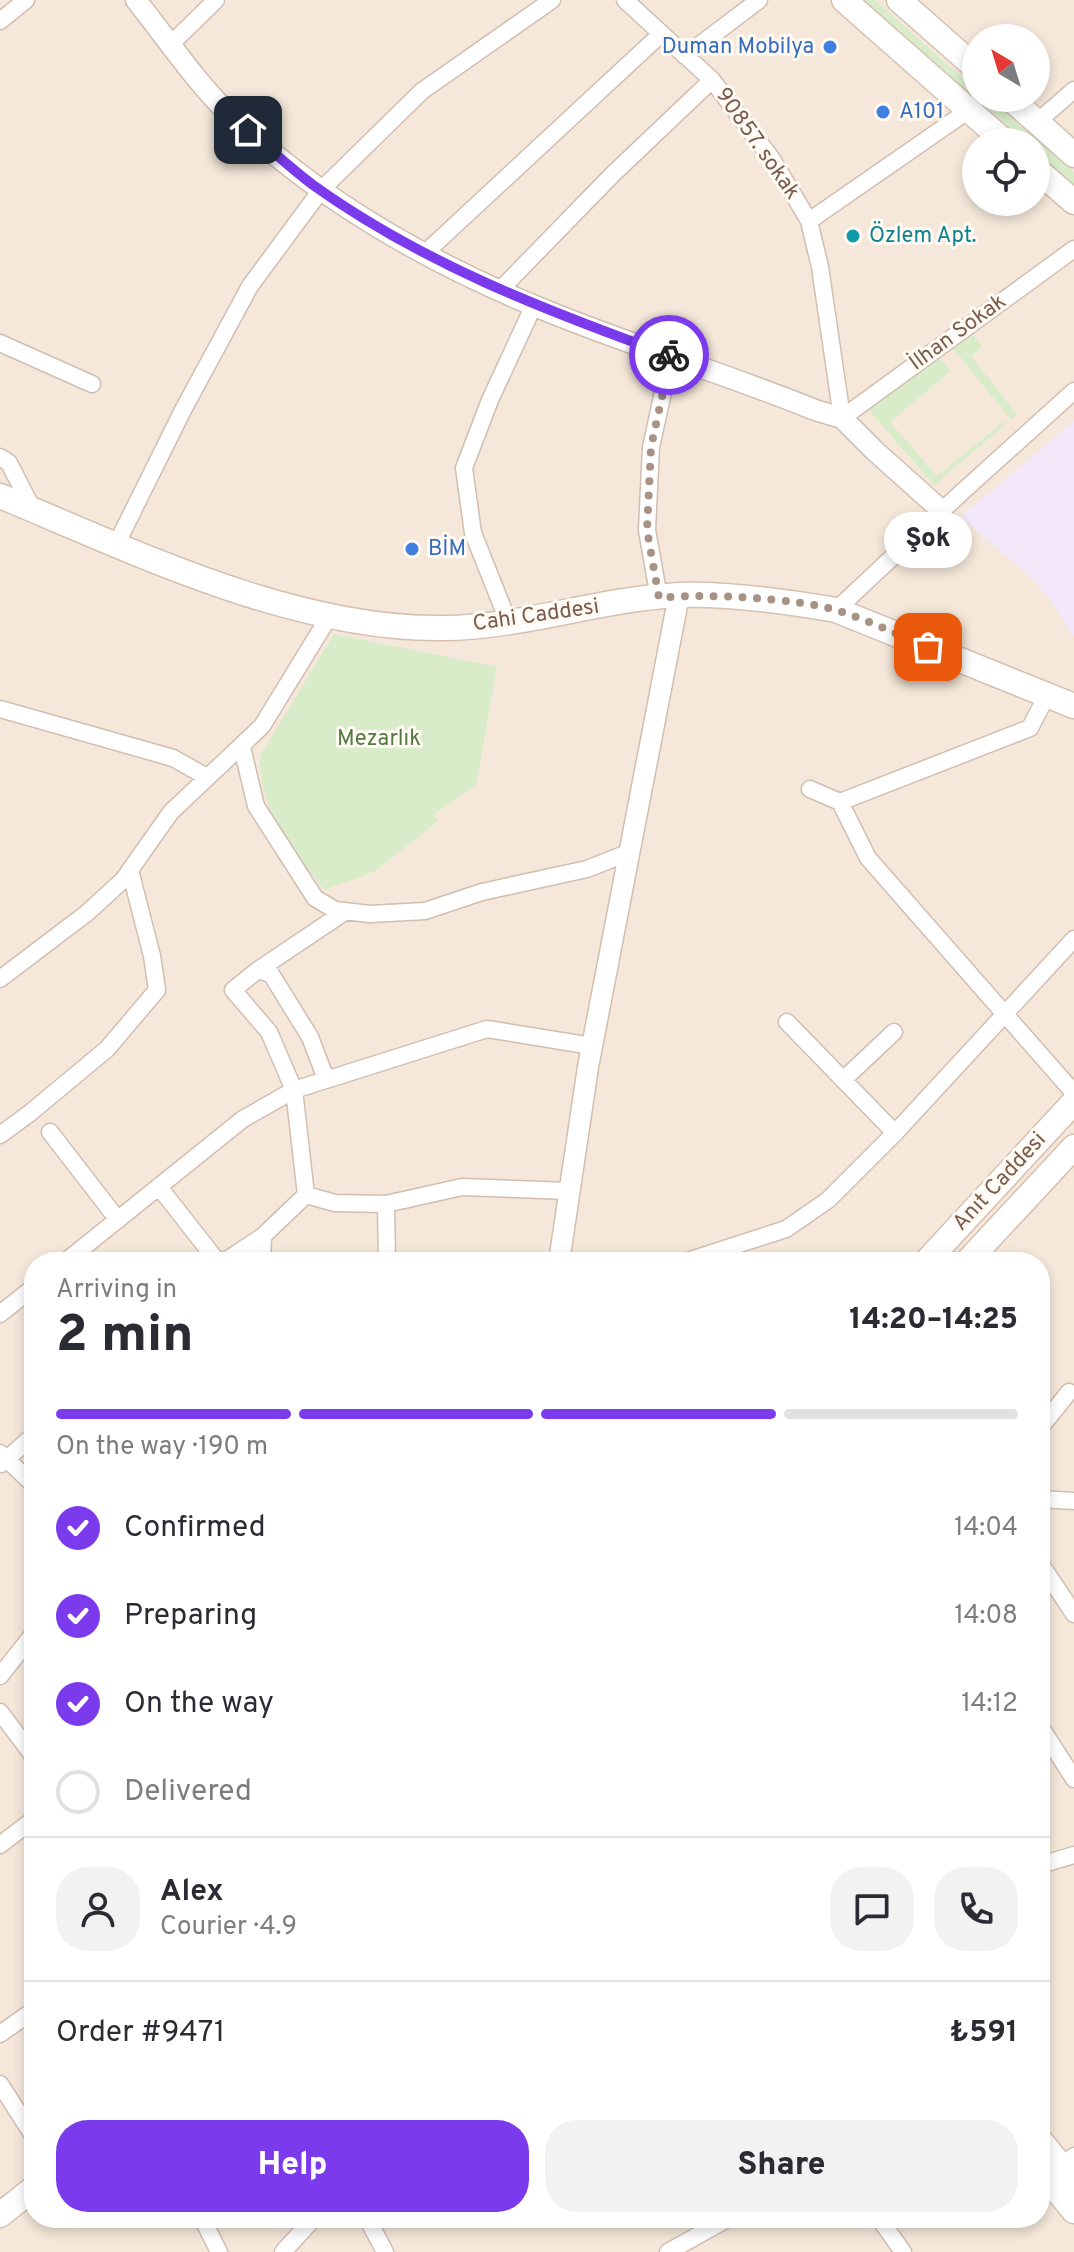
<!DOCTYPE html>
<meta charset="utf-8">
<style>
body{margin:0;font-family:Overpass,sans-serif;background:#f2f2f3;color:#2b2b33;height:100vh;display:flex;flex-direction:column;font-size:30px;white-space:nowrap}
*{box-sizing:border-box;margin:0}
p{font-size:26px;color:#7c7c81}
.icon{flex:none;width:44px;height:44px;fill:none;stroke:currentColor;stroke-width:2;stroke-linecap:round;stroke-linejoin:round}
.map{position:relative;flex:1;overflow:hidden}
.side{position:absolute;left:24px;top:1252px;width:1026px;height:976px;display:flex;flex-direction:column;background:#fff;border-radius:32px;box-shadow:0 4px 12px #0003}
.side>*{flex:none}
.needle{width:52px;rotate:322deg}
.buttons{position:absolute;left:962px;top:24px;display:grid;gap:16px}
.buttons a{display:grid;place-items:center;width:88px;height:88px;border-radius:50%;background:#fff;box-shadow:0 4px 12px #0003;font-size:40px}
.pin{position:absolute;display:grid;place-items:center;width:68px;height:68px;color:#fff;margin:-34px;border-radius:16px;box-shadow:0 4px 12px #0006}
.courier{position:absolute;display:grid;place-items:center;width:80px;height:80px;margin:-40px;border:6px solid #7c3aed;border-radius:50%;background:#fff;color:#222;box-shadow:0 2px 10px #0007}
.bubble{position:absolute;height:56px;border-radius:28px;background:#fff;box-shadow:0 4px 12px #0003;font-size:26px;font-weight:800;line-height:56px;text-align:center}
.overview em{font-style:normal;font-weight:800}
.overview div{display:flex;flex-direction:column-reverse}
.overview{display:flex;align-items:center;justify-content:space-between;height:136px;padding:0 32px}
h1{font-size:52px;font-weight:800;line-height:60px}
.bar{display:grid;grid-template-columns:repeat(4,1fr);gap:12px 8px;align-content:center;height:96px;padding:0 32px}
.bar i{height:10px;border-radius:6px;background:#e1e1e2}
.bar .active{background:#7c3aed}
.bar p{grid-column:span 4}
.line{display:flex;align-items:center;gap:20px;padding:0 32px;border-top:2px solid #e1e1e2}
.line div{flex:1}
.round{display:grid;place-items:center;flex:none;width:84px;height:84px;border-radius:32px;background:#f2f2f3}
ol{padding:0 32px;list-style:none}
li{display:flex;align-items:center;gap:24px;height:88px}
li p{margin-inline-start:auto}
li .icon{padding:8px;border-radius:50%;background:#7c3aed;color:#fff;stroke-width:4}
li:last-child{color:#7c7c81}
li i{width:44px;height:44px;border:4px solid #e1e1e2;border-radius:50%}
.button{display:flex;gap:16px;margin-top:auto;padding:16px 32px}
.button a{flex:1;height:92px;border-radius:32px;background:#7c3aed;color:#fff;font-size:32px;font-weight:800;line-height:92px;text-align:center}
.button a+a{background:#f2f2f3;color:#2b2b33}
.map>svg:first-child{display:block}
.residential{fill:#f5e8da;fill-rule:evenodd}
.education{fill:#f3e8fa}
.green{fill:#d8ecc9}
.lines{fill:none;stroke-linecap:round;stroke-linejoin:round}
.minor-casing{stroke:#d1beb0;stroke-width:19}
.tertiary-casing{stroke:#d1beb0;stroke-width:23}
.secondary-casing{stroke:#d6c0b0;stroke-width:27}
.minor{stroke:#fff;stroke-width:16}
.tertiary{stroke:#fff;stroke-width:20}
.secondary{stroke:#fff;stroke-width:24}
.done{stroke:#a89285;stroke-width:8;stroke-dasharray:0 14.4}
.route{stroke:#7c3aed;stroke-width:10}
.shop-dot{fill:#3f7fe0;stroke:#fffaf3;stroke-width:3}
.culture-dot{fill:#0f9aa8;stroke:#fffaf3;stroke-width:3}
.labels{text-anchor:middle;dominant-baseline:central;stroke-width:6;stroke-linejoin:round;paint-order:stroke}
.shop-label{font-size:22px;fill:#366cbe;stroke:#fffaf3;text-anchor:start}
.street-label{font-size:22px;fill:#7a5c4d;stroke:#fffaf3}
.culture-label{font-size:22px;fill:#0d838f;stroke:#fffaf3;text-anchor:start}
.park-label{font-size:22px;fill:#537a41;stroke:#fffaf3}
</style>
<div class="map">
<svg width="1074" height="2252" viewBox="0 0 1074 2252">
<rect width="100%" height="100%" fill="#fdf6ec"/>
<path class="residential" d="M0,0H1074V2252H0ZM976,38H1036V98H976ZM976,142H1036V202H976ZM34,1262H1040V2218H34Z"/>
<path class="education" d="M1074,421V636H1073L1054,605L1030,576L960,517Z"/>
<path class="green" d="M861,0H875L976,90V98H978L976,100Z
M983,98H989L1074,172V186L1036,153V142H1023L979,104Z
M971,333L982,346L971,356L1017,414L1011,420L952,347Z
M939,357L951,371L890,422L937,476L1003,422L1006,424L934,485L868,409Z
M334,634L497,667L476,785L433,815L438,821L375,871L324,890C294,850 257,808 260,756Z"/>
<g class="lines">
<defs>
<path id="minor" d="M625,0L712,80L772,159L809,221L820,267L842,418L1074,249
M0,21L26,0
M171,44L216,0
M685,56L759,0
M1037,122L1074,90
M809,221L969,110
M425,253L661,34
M500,290L613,174L712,80
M0,343L92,384
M0,457L9,463L33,510
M116,545L183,410L250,286L321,190L422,91L552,0
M659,598L647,530L651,447L671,356
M836,610L961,493L1074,391
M508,621L473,533L464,468L490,400L534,305
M1047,695L1030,728L840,802L868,858L1074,1093
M0,709L173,758L207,777
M242,747L256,806L315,898L335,910L370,914L425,911L482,892L587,869L630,852
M810,789L840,802
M258,970L346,911
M0,979L87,913L123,880L171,812L262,726L330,615
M787,1022L895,1133
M843,1080L894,1032
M50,1132L118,1220
M0,1135L30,1113L107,1049L157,990L152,956L130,870
M159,1187L218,1262
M306,1195L335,1203L386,1204L462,1187L569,1191
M386,1204L387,1262
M65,1262L243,1119L294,1090L487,1029L592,1046
M224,1262L263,1236L306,1195L294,1090L269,1032L233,990L258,970L271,974L310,1037L326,1079
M262,1262L263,1236
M684,1262L786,1229L828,1200L895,1133L1074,939
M0,1314L34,1287
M1040,1428L1069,1392
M0,1453L34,1485
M1,1464L34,1435
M1040,1499L1074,1501
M1040,1563L1074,1614
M0,1676L34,1633
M0,1712L34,1757
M1040,1726L1074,1779
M0,1845L34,1819
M1040,1865L1074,1855
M0,2034L34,2010
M0,2084L34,2137
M1061,2165L1074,2156
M202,2218L219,2252
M367,2218L385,2252
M879,2218L903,2252
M283,2252L314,2218
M668,2252L729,2218"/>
<path id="tertiary" d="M136,0C164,35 196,82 228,113C318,200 431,264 547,311C635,347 727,374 815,410L842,418L875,451L942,511
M559,1262L588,1067L679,595"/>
<path id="secondary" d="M844,0L1005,142
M899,0L976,68
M1010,98L1074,155
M1036,169L1074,202
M0,496C135,552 296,631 445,628C523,627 600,599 679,595C726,593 789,602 836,610L1074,706
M926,1262L1074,1102
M967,1262L1074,1147
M1040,2140L1074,2182
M1040,2170L1074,2211
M0,2215L34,2188"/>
</defs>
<use href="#minor" class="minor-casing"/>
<use href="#tertiary" class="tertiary-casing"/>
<use href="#secondary" class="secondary-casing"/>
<use href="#minor" class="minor"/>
<use href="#tertiary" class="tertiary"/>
<use href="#secondary" class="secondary"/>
</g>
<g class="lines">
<path class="done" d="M669,355L671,356L651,447L647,530L659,598C701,593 796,598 836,610C868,620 898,635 928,647"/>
<path class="route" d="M248,130C269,148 290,168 313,185C422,263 544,310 669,355"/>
</g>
<g class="shop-dot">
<circle cx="830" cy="47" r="8"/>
<circle cx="883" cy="112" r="8"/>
<circle cx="412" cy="549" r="8"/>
</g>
<circle class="culture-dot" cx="853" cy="236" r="8"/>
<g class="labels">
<g class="shop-label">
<text x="814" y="47" text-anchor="end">Duman Mobilya</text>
<text x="899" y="112">A101</text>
<text x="428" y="549">BİM</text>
</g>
<g class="street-label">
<text transform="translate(757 144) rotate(55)">90857. sokak</text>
<text transform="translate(958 333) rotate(-36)">İlhan Sokak</text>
<text transform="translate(536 616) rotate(-8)">Cahi Caddesi</text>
<text transform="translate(1000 1182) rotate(-47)">Anıt Caddesi</text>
</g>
<g class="culture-label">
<text x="869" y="236">Özlem Apt.</text>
</g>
<g class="park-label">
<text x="379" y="739">Mezarlık</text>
</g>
</g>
</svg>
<div class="buttons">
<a><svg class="needle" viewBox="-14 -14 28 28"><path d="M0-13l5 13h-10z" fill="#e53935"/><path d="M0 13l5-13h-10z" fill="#7c7c81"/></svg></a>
<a><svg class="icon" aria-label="locate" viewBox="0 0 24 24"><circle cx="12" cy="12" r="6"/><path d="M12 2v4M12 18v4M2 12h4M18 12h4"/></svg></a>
</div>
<div class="pin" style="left:928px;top:647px;background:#ea580c"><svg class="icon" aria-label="bag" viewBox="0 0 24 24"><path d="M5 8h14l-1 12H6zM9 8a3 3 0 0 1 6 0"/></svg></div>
<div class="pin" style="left:248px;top:130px;background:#1f2937"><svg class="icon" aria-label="home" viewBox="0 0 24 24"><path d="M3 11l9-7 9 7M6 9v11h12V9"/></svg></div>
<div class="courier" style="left:669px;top:355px"><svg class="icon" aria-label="bike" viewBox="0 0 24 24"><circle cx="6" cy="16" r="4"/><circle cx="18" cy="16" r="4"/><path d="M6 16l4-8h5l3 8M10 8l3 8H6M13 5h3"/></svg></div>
<div class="bubble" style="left:884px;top:512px;width:88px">Şok</div>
<section class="side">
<div class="overview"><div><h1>2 min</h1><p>Arriving in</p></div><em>14:20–14:25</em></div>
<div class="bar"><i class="active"></i><i class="active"></i><i class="active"></i><i></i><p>On the way · 190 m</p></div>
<ol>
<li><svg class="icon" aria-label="check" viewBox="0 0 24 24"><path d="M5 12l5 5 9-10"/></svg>Confirmed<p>14:04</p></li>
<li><svg class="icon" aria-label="check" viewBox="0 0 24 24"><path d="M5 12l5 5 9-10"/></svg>Preparing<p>14:08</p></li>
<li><svg class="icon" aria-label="check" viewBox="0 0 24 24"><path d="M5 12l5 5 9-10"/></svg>On the way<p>14:12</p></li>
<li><i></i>Delivered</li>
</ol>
<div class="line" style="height:144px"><a class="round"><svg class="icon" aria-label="person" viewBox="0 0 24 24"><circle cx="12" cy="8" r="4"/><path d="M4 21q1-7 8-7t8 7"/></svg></a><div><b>Alex</b><p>Courier · 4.9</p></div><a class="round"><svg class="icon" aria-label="chat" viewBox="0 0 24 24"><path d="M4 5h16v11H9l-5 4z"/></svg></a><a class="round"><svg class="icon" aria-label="phone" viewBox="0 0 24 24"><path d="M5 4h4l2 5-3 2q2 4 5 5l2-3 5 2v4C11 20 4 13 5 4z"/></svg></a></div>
<div class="line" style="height:104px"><div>Order #9471</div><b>₺591</b></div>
<div class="button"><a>Help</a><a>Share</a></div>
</section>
</div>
